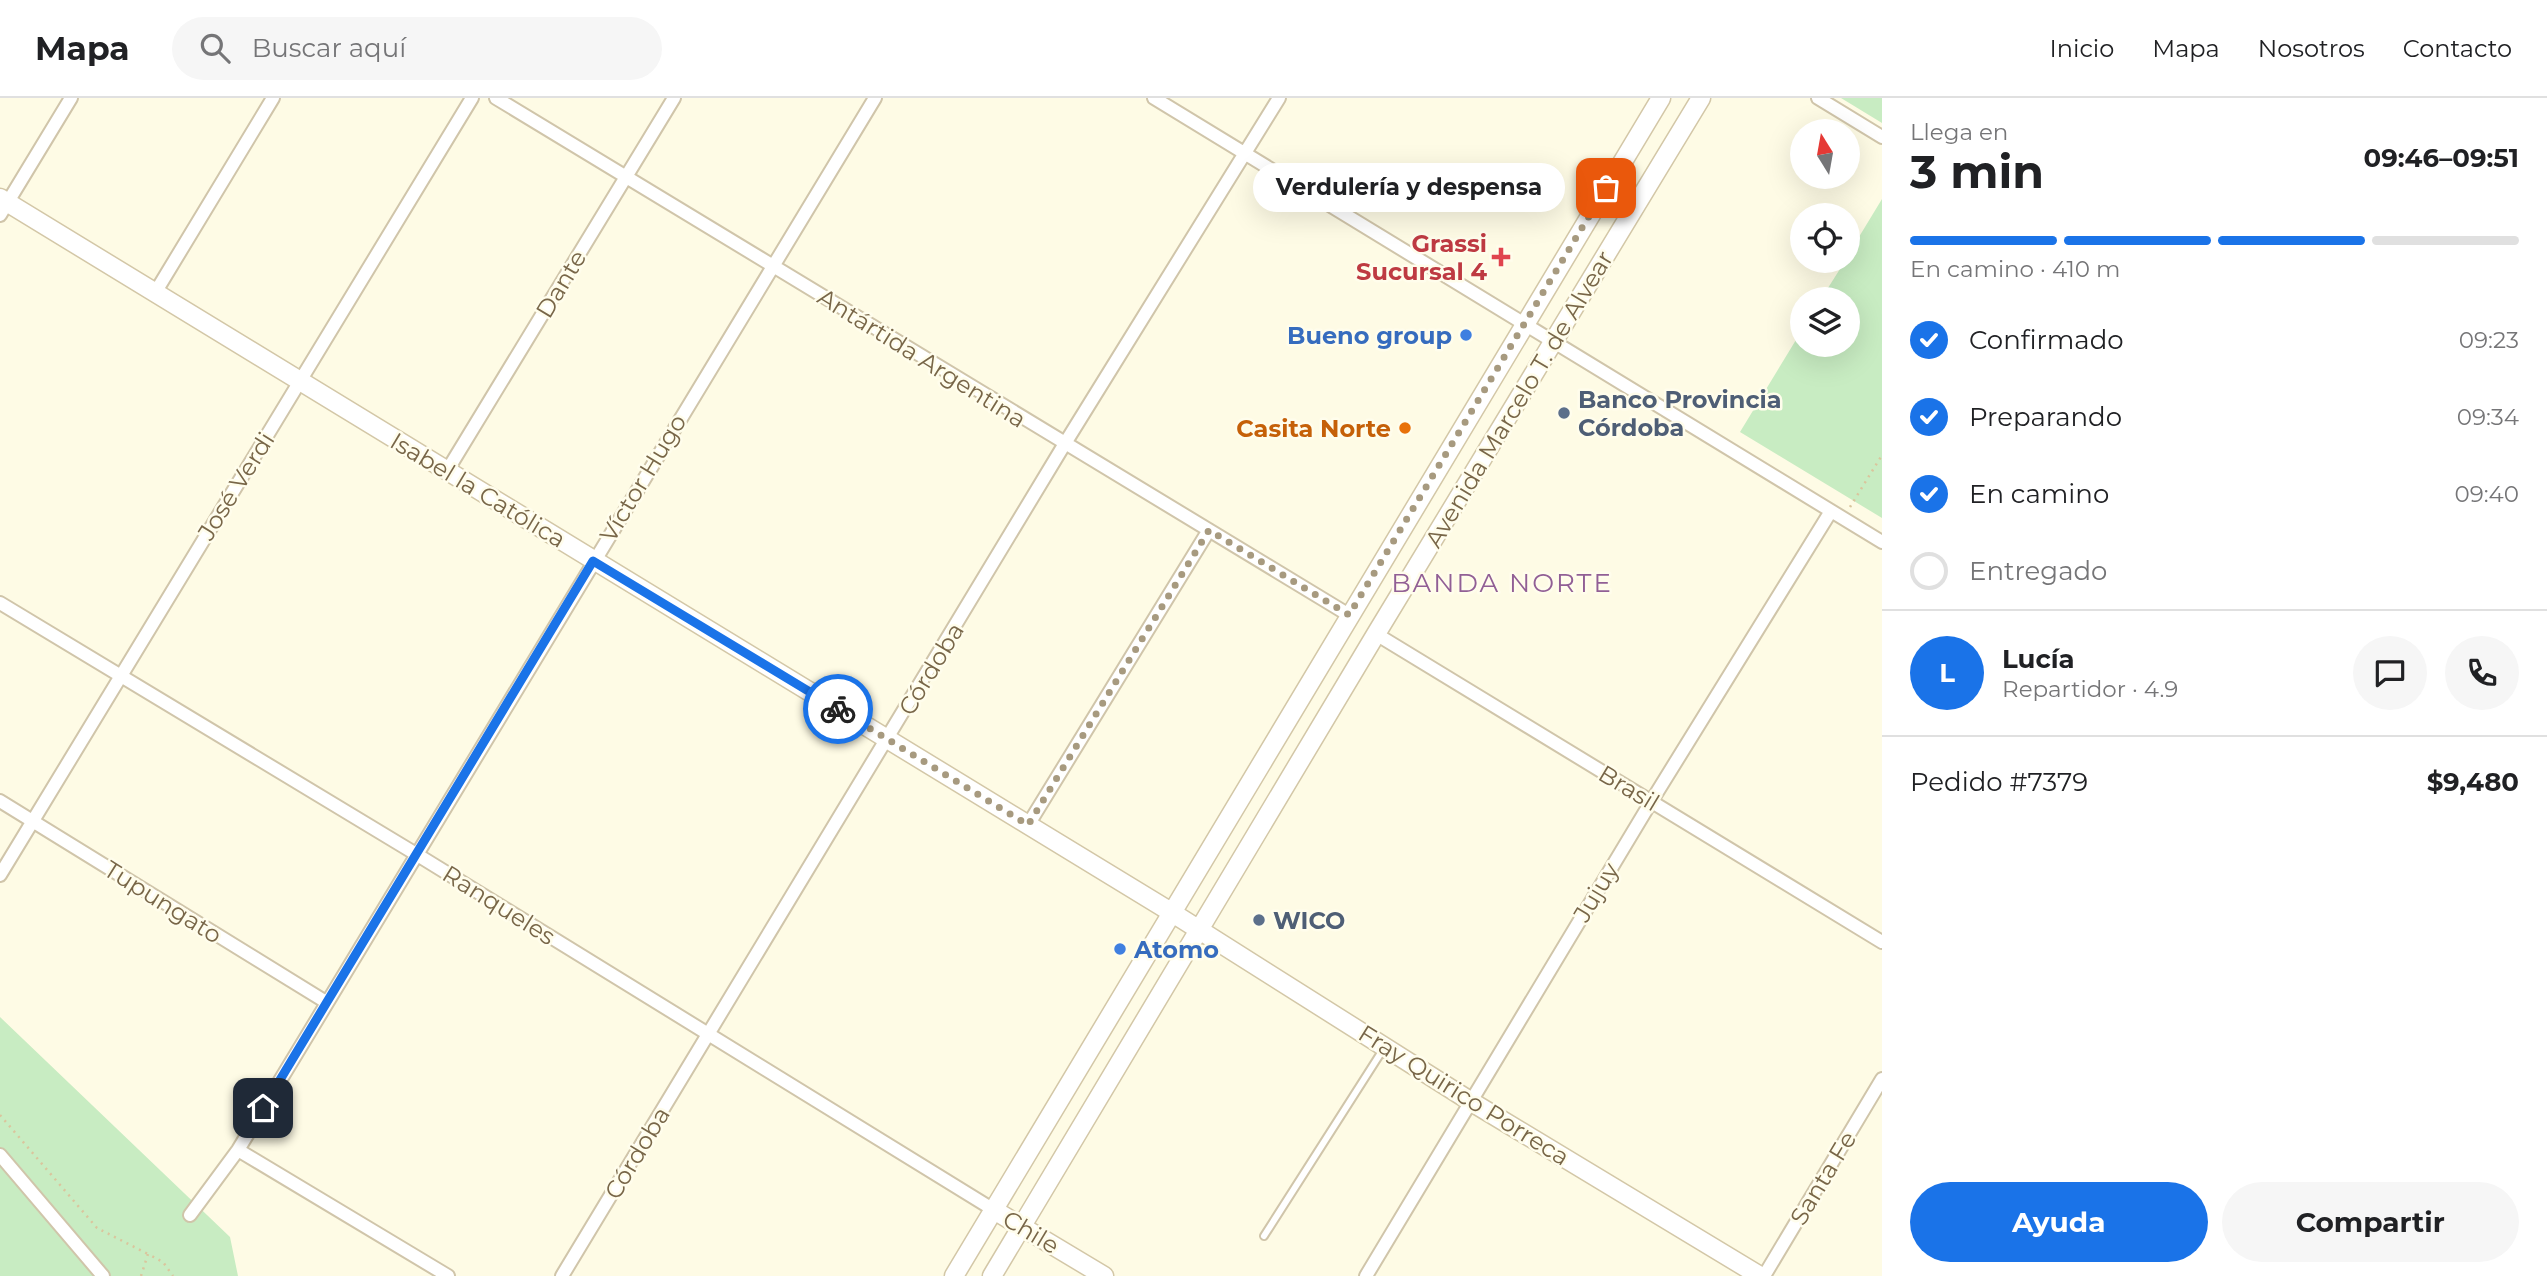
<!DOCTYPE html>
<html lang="es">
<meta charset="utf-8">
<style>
body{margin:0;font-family:Montserrat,sans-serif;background:#f6f6f6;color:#202124;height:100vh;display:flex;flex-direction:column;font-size:26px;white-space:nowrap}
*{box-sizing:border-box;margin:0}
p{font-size:23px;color:#757577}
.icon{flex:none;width:38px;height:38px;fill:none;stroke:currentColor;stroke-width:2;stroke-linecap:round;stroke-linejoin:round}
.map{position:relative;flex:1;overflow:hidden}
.sheet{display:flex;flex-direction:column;background:#fff;width:665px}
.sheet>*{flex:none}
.needle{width:46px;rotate:349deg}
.fabs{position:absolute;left:1790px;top:21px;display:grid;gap:14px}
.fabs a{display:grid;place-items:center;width:70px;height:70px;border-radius:50%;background:#fff;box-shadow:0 7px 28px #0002;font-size:35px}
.pin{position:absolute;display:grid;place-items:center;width:60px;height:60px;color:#fff;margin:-30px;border-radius:14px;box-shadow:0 4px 10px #0006}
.courier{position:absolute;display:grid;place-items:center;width:70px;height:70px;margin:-35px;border:5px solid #1a73e8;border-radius:50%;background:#fff;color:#222;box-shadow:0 2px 9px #0007}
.bubble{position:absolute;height:49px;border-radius:24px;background:#fff;box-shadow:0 7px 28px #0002;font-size:23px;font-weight:700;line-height:49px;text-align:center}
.headline em{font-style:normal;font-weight:700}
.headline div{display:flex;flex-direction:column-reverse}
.headline{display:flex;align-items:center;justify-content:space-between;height:119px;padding:0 28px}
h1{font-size:46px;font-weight:700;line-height:52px}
.bar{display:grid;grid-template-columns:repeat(4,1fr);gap:10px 7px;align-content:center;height:84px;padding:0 28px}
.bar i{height:9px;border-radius:5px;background:#e0e0e0}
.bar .current{background:#1a73e8}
.bar p{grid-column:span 4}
.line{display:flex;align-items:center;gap:18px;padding:0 28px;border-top:2px solid #e0e0e0}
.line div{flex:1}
.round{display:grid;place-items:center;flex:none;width:74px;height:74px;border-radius:37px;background:#f6f6f6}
ol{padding:0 28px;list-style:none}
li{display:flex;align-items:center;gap:21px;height:77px}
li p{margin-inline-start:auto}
li .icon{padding:7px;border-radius:50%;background:#1a73e8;color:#fff;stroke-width:4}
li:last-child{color:#757577}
li i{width:38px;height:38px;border:4px solid #e0e0e0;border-radius:50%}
.action{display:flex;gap:14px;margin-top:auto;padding:14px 28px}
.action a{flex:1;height:80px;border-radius:42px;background:#1a73e8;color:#fff;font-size:28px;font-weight:700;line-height:80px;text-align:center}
.action a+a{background:#f6f6f6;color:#202124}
header{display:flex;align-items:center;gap:42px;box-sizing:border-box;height:98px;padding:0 35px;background:#fff;border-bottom:2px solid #e0e0e0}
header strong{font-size:33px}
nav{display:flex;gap:38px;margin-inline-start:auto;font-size:24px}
.search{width:490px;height:63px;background:#f6f6f6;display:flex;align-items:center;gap:18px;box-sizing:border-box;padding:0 24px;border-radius:38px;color:#757577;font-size:26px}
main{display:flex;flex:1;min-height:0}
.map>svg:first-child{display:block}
.green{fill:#c8ecc2}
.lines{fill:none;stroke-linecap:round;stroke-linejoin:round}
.lane-casing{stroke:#d0c5aa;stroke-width:10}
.street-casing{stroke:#d0c5aa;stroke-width:16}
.secondary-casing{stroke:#d3c7a7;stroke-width:21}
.path{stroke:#dac59d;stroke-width:2.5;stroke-dasharray:2 5;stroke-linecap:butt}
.lane{stroke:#fff;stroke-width:6}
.street{stroke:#fff;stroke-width:12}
.secondary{stroke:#fff;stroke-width:18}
.done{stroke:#a79a7f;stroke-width:7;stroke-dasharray:0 12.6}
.route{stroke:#1a73e8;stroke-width:9}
.health-dot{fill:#e0444e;stroke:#fffdec;stroke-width:2.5}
.shop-dot{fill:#3f7fe0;stroke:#fffdec;stroke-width:2.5}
.service-dot{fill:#5c6f8a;stroke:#fffdec;stroke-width:2.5}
.food-dot{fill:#e8710a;stroke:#fffdec;stroke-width:2.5}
.labels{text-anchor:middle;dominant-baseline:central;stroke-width:5;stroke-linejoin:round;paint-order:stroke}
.health-label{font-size:24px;font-weight:bold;fill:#be3a42;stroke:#fffdec;text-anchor:end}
.street-label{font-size:24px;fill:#786648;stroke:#fffdec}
.shop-label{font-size:24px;font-weight:bold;fill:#366cbe;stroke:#fffdec;text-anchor:end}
.service-label{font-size:24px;font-weight:bold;fill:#4e5e75;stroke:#fffdec;text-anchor:start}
.food-label{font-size:24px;font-weight:bold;fill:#c56008;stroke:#fffdec;text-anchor:end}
.neighbourhood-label{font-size:26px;letter-spacing:2px;fill:#915f95;stroke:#fffdec}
</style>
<header>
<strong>Mapa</strong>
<div class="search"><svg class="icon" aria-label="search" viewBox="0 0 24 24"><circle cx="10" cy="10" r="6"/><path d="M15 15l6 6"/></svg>Buscar aquí</div>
<nav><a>Inicio</a><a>Mapa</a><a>Nosotros</a><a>Contacto</a></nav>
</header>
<main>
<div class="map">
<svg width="1882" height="1178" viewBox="0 0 1882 1178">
<rect width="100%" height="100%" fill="#fefbe5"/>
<path class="green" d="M1841,0H1882V25Z
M1882,101V420L1740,334L1802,232V247H1848V201H1821L1845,163H1848V157Z
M0,919L230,1139L238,1178H0Z"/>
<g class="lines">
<defs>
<path id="lane" d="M1264,1138L1384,950"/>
<path id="street" d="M496,0L1349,517
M1154,0L1882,444
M1818,0L1882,39
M0,117L71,0
M155,195L273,0
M447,373L674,0
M0,505L416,756L994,1112
M1376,536L1882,844
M0,703L326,904
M1028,727L1209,432
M0,777L472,0
M238,1052L448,1178
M0,1057L103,1178
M190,1117L238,1052L875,0
M562,1178L1064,347L1279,0
M1366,1178L1651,704L1831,413
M1764,1178L1882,981"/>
<path id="secondary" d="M0,100L1171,814L1470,1003L1760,1178
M994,1112L1104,1178
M954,1178L1661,0
M992,1178L1376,536L1701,0"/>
</defs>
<use href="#lane" class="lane-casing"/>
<use href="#street" class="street-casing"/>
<use href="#secondary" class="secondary-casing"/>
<path class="path" d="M1850,409L1882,357
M0,1017L97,1130L148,1156
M141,1178L148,1156L163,1164L173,1178"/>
<use href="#lane" class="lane"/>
<use href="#street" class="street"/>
<use href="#secondary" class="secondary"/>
</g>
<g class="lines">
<path class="done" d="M838,611L1028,727L1209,432L1349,517L1606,90"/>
<path class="route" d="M263,1010L593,463L838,611"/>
</g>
<path class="health-dot" d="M1497.5 148.5h7v7h7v7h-7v7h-7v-7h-7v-7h7z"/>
<g class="shop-dot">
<circle cx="1466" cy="237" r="7"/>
<circle cx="1120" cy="851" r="7"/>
</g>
<g class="service-dot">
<circle cx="1564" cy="315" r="7"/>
<circle cx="1259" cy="822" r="7"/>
</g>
<circle class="food-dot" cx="1405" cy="330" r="7"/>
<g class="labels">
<g class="health-label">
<text x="1487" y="145">Grassi<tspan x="1487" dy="28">Sucursal 4</tspan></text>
</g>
<g class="street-label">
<text transform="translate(561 186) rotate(-59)">Dante</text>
<text transform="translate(922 260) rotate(32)">Antártida Argentina</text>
<text transform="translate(1519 301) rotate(-59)">Avenida Marcelo T. de Alvear</text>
<text transform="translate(643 380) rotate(-59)">Víctor Hugo</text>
<text transform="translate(236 388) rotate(-58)">José Verdi</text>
<text transform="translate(478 392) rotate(31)">Isabel la Católica</text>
<text transform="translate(931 571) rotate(-59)">Córdoba</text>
<text transform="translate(1629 690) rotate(31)">Brasil</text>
<text transform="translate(1596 794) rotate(-59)">Jujuy</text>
<text transform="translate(163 804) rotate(32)">Tupungato</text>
<text transform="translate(499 807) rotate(32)">Ranqueles</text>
<text transform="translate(1464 997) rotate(32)">Fray Quirico Porreca</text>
<text transform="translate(637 1055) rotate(-59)">Córdoba</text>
<text transform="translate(1823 1080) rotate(-59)">Santa Fe</text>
<text transform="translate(1031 1134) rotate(31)">Chile</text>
</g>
<g class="shop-label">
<text x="1452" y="237">Bueno group</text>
<text x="1134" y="851" text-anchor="start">Atomo</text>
</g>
<g class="service-label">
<text x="1578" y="301">Banco Provincia<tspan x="1578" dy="28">Córdoba</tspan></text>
<text x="1273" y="822">WICO</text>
</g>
<g class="food-label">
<text x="1391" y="330">Casita Norte</text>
</g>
<g class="neighbourhood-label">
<text x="1502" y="485">BANDA NORTE</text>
</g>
</g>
</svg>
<div class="fabs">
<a><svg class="needle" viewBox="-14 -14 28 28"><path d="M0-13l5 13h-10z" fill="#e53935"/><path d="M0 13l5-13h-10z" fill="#757577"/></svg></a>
<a><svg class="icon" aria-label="locate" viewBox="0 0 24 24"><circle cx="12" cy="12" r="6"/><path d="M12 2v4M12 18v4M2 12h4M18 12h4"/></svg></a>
<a><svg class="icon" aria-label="layers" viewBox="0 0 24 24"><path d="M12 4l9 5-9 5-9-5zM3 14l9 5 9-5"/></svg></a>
</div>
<div class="pin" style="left:1606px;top:90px;background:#ea580c"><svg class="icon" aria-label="bag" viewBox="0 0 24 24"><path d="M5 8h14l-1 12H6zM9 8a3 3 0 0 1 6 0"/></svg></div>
<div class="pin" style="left:263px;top:1010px;background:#1f2937"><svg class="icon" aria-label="home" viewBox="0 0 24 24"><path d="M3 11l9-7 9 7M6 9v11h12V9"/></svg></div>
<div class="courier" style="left:838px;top:611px"><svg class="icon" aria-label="bike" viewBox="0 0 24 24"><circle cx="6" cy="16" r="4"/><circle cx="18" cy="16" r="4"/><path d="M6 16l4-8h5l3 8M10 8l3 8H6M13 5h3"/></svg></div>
<div class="bubble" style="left:1253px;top:65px;width:312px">Verdulería y despensa</div>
</div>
<section class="sheet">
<div class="headline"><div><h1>3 min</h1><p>Llega en</p></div><em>09:46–09:51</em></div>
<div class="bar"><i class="current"></i><i class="current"></i><i class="current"></i><i></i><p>En camino · 410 m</p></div>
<ol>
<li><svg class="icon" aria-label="check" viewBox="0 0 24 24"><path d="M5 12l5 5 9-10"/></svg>Confirmado<p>09:23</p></li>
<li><svg class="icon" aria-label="check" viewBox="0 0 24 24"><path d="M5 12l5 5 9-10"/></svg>Preparando<p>09:34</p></li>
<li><svg class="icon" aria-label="check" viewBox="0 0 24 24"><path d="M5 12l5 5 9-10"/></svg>En camino<p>09:40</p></li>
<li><i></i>Entregado</li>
</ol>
<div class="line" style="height:126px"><b class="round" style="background:#1a73e8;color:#fff">L</b><div><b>Lucía</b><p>Repartidor · 4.9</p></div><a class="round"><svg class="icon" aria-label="chat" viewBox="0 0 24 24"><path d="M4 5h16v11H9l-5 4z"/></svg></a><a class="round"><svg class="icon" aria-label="phone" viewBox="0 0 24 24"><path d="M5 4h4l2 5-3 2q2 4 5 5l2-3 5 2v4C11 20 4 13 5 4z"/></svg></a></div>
<div class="line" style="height:91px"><div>Pedido #7379</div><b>$9,480</b></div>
<div class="action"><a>Ayuda</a><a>Compartir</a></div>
</section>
</main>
